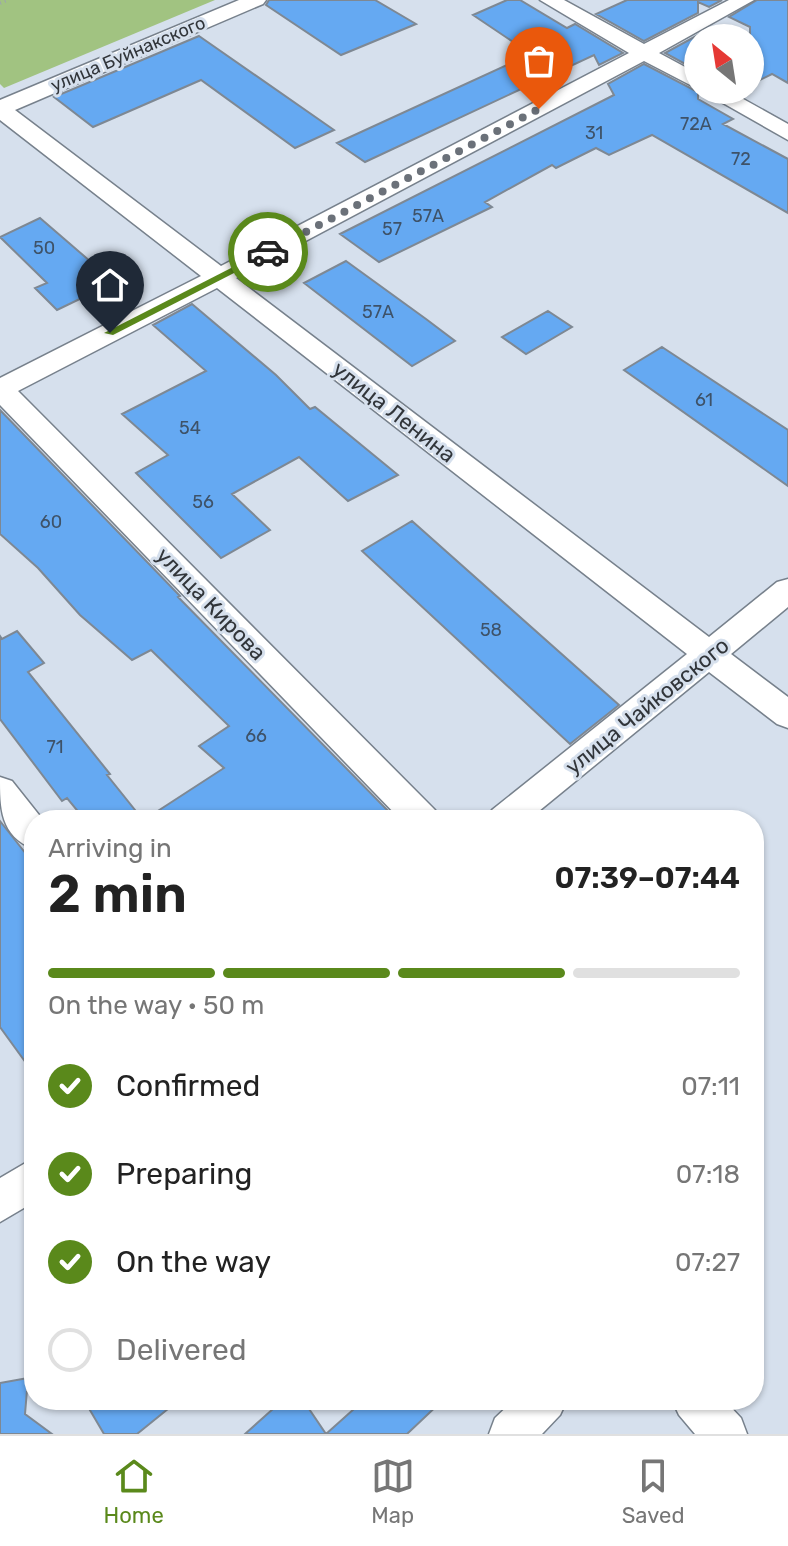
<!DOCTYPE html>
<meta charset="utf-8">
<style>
body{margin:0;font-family:Rubik,sans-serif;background:#f6f6f6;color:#222;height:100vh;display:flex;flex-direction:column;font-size:30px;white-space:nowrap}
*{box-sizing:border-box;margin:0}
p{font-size:26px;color:#767676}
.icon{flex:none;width:44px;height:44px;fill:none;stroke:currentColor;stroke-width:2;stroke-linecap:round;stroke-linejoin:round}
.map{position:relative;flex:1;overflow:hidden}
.side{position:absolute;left:24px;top:810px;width:740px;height:600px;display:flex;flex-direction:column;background:#fff;border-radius:32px;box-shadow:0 2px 6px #0004}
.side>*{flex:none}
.needle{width:52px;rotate:330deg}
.tools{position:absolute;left:684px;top:24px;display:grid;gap:16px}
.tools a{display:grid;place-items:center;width:80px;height:80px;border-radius:50%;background:#fff;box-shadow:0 2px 6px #0004;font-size:40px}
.pin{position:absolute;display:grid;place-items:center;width:68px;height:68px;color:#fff;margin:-82px -34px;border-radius:50% 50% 50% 0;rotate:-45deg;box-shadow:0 0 8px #0007}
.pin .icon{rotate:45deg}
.courier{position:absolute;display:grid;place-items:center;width:80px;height:80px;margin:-40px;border:6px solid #5a891b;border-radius:50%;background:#fff;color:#222;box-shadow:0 2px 10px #0007}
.headline em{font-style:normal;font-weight:600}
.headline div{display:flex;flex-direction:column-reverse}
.headline{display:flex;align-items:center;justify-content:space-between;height:136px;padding:0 24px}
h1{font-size:52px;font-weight:600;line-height:60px}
.bar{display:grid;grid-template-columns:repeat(4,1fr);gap:12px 8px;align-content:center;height:96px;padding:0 24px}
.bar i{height:10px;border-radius:6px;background:#e0e0e0}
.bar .active{background:#5a891b}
.bar p{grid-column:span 4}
ol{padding:0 24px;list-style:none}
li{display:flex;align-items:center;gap:24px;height:88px}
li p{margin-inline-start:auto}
li .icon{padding:8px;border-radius:50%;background:#5a891b;color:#fff;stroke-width:4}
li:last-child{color:#767676}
li i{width:44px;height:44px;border:4px solid #e0e0e0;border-radius:50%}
.tab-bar{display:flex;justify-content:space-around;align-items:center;height:112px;border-top:2px solid #e0e0e0;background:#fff;font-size:22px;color:#767676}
.tab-bar a{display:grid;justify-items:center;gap:4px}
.tab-bar .active{color:#5a891b}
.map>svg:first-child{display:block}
.green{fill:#a1c381}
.building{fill:#65a9f2;stroke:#7e8893;stroke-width:2}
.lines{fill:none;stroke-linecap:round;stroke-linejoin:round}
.street-casing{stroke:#77818c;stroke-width:3}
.path{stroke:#9ca4ae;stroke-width:4;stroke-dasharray:1 4;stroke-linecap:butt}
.street{fill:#fff;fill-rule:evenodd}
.route{fill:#5a891b}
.done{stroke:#6b7179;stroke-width:8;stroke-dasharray:0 14.4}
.labels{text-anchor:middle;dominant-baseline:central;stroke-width:6;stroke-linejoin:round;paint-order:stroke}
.far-street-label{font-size:18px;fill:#31353a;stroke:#d6e0ed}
.number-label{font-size:18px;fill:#3e5268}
.street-label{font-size:22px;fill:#31353a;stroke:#d6e0ed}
</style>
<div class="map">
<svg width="788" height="1434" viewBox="0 0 788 1434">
<rect width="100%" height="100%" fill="#d6e0ed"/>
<path class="green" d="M0,0H215L4,88L0,84Z"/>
<path class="building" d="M269,0H375L416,24L341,55L266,5Z
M507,0H520L567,28L575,24L623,53L599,65L594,55L365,162L337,143L531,54L473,15Z
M627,0H722L709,7L698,2V13L644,41L596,14Z
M757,0H788V83L772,74L750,85V27L729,17Z
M698,35V71L665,53Z
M199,36L334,130L295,148L201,80L93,127L54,97Z
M644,64L698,92V99L733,119L723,124L788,159V213L652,135L609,155L596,148L556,168L552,165L485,202L492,207L379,262L340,234L614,95L608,84Z
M40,218L91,262L117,281L57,310L35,288L47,283L0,237Z
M346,261L426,319L455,341L412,366L304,283Z
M192,304L276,375L310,409L315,407L398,475L348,501L299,457L232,494L270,530L221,558L136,473L168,455L122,414L206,371L153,325Z
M548,311L572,327L526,354L502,337Z
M662,347L788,430V486L624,370Z
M0,410L180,596L178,597L397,820H144L224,768L199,746L229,726L151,650L132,660L80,615L38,568L0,534Z
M412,521L619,705L570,744L362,551Z
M17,631L44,663L28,672L110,774L107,775L143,820H85L67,798L62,801L0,719V636L2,639Z
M0,821L34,864V1074L0,1027Z
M28,1378L25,1414L52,1434H0V1383Z
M84,1400H179L137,1434H104Z
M283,1400H303L326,1434H245Z
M364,1400H443L407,1434H326Z"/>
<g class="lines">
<defs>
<path id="street" d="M239,0H266L263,4L15,110L221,266L629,53L540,0H564L644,44L729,0H754L659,53L698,74V89L644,61L236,278L709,637L777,582L788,579V607L731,654L788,697V728L777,724L709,672L528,820H487L492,810L687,654L217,288L18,391L435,810L440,820H401L0,405V378L201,276L0,120V100Z
M700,90H727L788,124V140Z
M0,777L12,781L43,820H34V849C0,836 0,808 0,777Z
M34,1158V1202L0,1222V1178Z
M514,1400H567L560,1415L542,1434H489L495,1418Z
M672,1400H724L741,1418L747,1434H695L679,1415Z"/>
</defs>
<use href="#street" class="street-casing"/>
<path class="path" d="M0,3L7,0"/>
<use href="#street" class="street"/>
</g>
<path class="route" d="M268,249L271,254L113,335L104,333Z"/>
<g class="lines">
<path class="done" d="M268,252L539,109"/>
</g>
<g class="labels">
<g class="far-street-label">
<text transform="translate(128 54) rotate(-23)">улица Буйнакского</text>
</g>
<g class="number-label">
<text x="696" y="124">72А</text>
<text x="594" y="133">31</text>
<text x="741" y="159">72</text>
<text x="428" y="216">57А</text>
<text x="392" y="229">57</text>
<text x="44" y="248">50</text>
<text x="378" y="312">57А</text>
<text x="704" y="400">61</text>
<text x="190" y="428">54</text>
<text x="203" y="502">56</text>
<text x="51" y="522">60</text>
<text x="491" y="630">58</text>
<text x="256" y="736">66</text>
<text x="55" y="747">71</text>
</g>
<g class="street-label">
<text transform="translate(394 412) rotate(38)">улица Ленина</text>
<text transform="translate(211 604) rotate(46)">улица Кирова</text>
<text transform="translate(647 706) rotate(-39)">улица Чайковского</text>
</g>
</g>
</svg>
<div class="tools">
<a><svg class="needle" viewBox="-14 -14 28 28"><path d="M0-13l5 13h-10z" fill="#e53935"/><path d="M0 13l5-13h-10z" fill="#767676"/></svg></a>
</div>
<div class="pin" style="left:539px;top:109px;background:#ea580c"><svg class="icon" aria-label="bag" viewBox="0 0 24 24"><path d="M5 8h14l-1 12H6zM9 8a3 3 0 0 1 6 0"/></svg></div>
<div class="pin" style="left:110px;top:333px;background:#1f2937"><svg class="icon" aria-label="home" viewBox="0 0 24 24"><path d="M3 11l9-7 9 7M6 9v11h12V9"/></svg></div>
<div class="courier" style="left:268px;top:252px"><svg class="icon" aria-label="car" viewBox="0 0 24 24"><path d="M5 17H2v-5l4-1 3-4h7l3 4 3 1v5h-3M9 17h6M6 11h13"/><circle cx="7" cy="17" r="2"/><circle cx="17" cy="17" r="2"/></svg></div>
<section class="side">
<div class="headline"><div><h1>2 min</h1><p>Arriving in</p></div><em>07:39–07:44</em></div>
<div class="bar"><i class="active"></i><i class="active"></i><i class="active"></i><i></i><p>On the way · 50 m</p></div>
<ol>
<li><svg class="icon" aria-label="check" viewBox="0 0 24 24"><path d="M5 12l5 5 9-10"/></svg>Confirmed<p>07:11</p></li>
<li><svg class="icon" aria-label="check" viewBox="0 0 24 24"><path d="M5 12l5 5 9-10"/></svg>Preparing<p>07:18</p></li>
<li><svg class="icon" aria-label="check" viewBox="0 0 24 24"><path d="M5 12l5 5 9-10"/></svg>On the way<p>07:27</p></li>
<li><i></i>Delivered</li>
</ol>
</section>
</div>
<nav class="tab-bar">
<a class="active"><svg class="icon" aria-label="home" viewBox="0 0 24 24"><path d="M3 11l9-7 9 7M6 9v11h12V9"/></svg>Home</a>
<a><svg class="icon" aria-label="map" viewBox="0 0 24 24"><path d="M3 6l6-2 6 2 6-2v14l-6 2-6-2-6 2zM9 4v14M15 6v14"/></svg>Map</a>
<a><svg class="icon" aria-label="saved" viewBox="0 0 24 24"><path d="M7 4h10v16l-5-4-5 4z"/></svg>Saved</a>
</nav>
